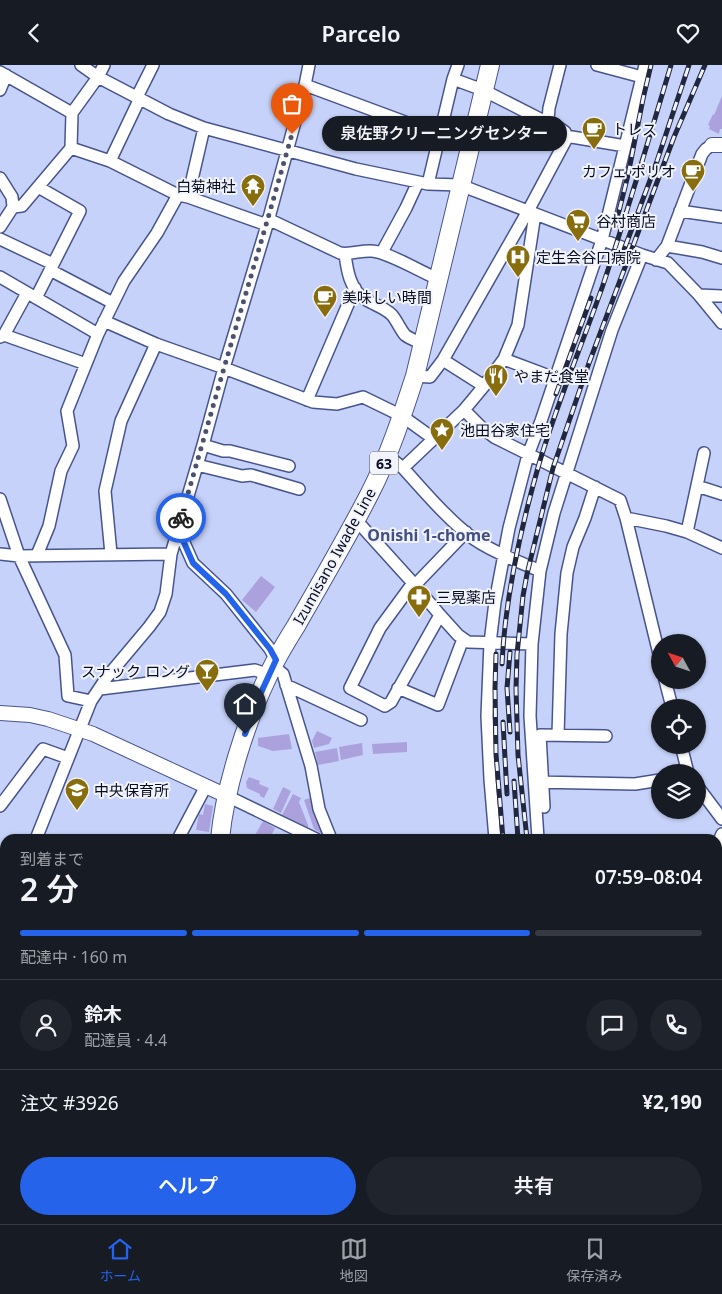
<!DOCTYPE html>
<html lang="ja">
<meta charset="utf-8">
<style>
body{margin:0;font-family:"Noto Sans","Noto Sans JP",sans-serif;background:#20242c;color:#f1f3f6;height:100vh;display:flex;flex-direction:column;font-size:19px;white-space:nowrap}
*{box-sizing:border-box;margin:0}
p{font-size:16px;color:#9ea1a6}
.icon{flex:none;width:28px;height:28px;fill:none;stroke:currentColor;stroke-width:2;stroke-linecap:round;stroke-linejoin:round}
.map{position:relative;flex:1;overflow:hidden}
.panel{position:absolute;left:0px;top:769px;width:722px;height:391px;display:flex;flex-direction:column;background:#171b24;border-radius:15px 15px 0 0;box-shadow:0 1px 4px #0004}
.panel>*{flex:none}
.needle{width:32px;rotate:310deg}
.tools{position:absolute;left:651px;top:569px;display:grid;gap:10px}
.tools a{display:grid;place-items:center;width:55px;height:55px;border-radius:50%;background:#171b24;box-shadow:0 1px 4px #0004;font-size:25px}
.pin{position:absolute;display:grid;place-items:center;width:42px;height:42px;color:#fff;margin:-51px -21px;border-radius:50% 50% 50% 0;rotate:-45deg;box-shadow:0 0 5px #0007}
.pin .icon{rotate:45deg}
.courier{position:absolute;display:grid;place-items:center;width:50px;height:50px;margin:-25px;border:4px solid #2563eb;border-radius:50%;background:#fff;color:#222;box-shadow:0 1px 6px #0007}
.bubble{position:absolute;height:35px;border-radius:18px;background:#171b24;box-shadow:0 1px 4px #0004;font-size:16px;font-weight:600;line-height:35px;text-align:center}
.headline em{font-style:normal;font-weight:600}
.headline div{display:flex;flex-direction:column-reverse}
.headline{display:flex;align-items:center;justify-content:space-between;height:85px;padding:0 20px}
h1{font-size:32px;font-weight:600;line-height:38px}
.bar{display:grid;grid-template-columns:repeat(4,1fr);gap:8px 5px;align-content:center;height:60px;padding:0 20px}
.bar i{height:6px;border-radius:4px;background:#363941}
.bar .active{background:#2563eb}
.bar p{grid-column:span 4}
.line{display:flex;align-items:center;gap:12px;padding:0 20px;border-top:1px solid #363941}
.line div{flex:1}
.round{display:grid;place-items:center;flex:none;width:52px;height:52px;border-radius:26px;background:#20242c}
.cta{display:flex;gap:10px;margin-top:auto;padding:10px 20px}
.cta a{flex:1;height:58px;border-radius:30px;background:#2563eb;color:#fff;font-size:20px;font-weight:600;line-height:58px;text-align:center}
.cta a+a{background:#20242c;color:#f1f3f6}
header{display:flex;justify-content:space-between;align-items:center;height:65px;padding:0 20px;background:#171b24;font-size:22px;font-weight:600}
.dock{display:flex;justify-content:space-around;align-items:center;height:70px;border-top:1px solid #363941;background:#171b24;font-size:14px;color:#9ea1a6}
.dock a{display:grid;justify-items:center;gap:2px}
.dock .active{color:#2563eb}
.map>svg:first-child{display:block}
.building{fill:#aba2dd}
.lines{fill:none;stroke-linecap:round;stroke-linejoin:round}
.minor-casing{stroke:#47558d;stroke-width:14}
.tertiary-casing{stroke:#47558d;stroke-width:16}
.primary-casing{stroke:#47558d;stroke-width:20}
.minor{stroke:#fff;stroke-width:11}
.tertiary{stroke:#fff;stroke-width:14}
.primary{stroke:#fff;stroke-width:18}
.rail-casing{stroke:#21273f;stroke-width:5}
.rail{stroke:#f2f4fb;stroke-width:3;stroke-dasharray:9;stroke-linecap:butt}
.done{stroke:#4a526e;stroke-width:5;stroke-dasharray:0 9}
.route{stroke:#2563eb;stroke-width:6}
.labels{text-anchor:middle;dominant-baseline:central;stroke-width:4;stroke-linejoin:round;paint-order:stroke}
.shield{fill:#f2f4fb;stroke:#4e5264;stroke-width:1}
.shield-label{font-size:14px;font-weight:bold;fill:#080d23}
.poi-label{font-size:15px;fill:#080d23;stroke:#f2f4fb;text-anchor:start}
.street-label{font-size:15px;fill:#080d23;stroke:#f2f4fb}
.neighbourhood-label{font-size:16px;font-weight:bold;fill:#425087;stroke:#f2f4fb}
</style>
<header><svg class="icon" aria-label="back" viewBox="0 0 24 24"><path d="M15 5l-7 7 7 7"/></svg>Parcelo<svg class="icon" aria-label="heart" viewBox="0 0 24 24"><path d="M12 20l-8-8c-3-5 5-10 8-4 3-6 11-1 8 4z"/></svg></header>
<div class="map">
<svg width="722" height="1159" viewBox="0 0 722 1159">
<rect width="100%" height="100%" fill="#c6d2f9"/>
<path class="building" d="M722,31V64H720L719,69L709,64L710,61L708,60L713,49L714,50Z
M261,511L275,522L256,547L242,535Z
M317,666L332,673L329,679L314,683L312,676Z
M289,669L292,684L273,686L258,681V673Z
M407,677V687L373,689L372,679Z
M362,678L363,690L341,695L339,682Z
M337,683L339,696L318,700L315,687Z
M249,712L260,716L259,719L269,723L264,733L260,731V729L247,723L246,717Z
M283,722L291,726L281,748L273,744Z
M293,729L301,733L299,737L308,760V763L282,750Z
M312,732L324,770L314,764L304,735Z
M205,739L213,741L209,767L196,765L199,749L203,750Z
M263,756L275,763L270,773L265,770L263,774H257L254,772Z"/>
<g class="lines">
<defs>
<path id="minor" d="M81,0L98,12L169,49L204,63L356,104L428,119L460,120L642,190L668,198L699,230L722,258
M597,0L642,12
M0,7L72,48
M453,14L483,25L540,54L548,55
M305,20L440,70
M0,25L6,10
M137,32L153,0
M566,71L625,81
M71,83L110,96L140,33
M0,113L12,132L13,142
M428,119L453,14L458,0
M38,122L71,83L72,48L98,12L104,0
M178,130L188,132L267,160
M188,132L204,63
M680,146L722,152
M268,154L340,188C351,190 361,185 372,186C388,187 421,207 438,214
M0,162L13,142L22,141L38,122L80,146L36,233
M0,174L53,199
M667,181L702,187L722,193
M382,187L406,143L418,117
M345,189C347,205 350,225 365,234C374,240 384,242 392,250C397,256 400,264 405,270C410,274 417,276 423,279
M656,195L667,181L702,89L706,84L712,80
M50,205L113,238
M0,212L98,269
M699,230L722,231
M104,256L156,279L224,303L313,337L337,339L363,332L402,351L434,374
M4,270L27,228
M0,272L4,270L86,299
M504,294L549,311
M443,295L484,321
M415,311L430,312L443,295L528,146L567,73L565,67L548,55L549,43L560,0
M307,335L355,223
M464,345L481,362L494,372L620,435L626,453L660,593
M203,380L223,386H230L289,401
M388,391L403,403L464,345L484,321L504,294L518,260L535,149
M197,400L242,411L251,410L299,424
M403,403C424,426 449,456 474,474C494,488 518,496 540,506
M697,421L722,429
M0,434L19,491L65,590L68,631L91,636
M626,453L666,461L687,467L722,483
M356,455L413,518L440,550L458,570L468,577L532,579
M178,464L193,498L226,529L270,584L276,595
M687,467L704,388
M0,489L19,491L171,489
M111,489L105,426L121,356L156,279
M37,490L49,461L61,406L73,381L67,346L98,269L124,216L157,168L178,130L110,96
M413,518L380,563L350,623L385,641L391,637L440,550
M415,520L466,467
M273,601L283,609L311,701L319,744L331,774
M665,615L672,642
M286,620L361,655
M398,623L438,640L463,574
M100,624L255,605L269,610
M558,670L561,569L567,508L573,482L585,453L595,422
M681,680L688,708
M536,717L635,719L660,715
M698,722L722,754
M227,731L316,774
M0,741L43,684L68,693
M544,742L540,670L606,671
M36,774L91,636L107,612L149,562L160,547L166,529L171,489L203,380L224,303L267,160L305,20L309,0
M178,774L206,721
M495,774L490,714L487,651L490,578L495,537L509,463L528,390L541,356L602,175L645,0
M538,774L530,651L532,579L540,506L554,448L612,265L642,190
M718,778L722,769
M718,817L720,828L718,836L722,843
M0,873L5,862
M718,962L722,964
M0,1041H5
M718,1093L722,1088
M49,1155V1159
M404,1155L424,1159
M530,1155L531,1159
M554,1155V1159
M121,1159L122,1155
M429,1159L437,1155
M491,1159L492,1155
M601,1159V1155"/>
<path id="tertiary" d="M712,80H722
M0,648L30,650L48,654L93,669L227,731"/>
<path id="primary" d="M220,774C225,722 246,657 268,611C276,593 286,577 296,561C321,517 347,473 370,428C389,391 402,351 415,311L490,0
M245,1155L246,1159"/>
</defs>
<use href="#minor" class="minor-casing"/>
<use href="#tertiary" class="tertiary-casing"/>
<use href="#primary" class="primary-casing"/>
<use href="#minor" class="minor"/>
<use href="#tertiary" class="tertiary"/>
<use href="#primary" class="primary"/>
<defs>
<path id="rail" d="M615,162L628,110L643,34L651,0
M619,198L655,102L689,0
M556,329L591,233
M496,589L495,623L496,689L503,774
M502,599C505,534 521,462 539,399C557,338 582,280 603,220C627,148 649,74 671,0
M503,657L507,729
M510,667L507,623L510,587
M514,716L518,774
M527,774L518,690L516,624L517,589L523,531L527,509L553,403L589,298L674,72L705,0
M541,1155L542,1159
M497,1159L498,1155
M512,1159L513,1155"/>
</defs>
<use href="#rail" class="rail-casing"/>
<use href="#rail" class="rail"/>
</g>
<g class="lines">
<path class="done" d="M181,453L224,303L266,160L292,69"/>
<path class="route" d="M181,453L178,464L193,498L226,529L270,584L276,595L259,632L245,669"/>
</g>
<defs>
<symbol id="cafe-pin" viewBox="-11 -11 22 30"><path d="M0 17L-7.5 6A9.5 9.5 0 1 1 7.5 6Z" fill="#886d0d" stroke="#f2f4fb"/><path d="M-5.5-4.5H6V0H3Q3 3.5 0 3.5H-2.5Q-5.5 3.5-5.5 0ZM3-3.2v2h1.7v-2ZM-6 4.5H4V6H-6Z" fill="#fff"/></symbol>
<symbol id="temple-pin" viewBox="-11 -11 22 30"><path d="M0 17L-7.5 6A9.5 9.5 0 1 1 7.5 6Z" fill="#886d0d" stroke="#f2f4fb"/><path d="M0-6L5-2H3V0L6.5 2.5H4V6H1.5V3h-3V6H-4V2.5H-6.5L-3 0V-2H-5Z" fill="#fff"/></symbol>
<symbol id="supermarket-pin" viewBox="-11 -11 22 30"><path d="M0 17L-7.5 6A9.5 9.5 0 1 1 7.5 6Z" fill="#886d0d" stroke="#f2f4fb"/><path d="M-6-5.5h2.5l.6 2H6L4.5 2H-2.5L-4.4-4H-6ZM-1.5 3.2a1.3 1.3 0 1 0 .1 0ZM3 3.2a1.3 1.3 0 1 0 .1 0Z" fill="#fff"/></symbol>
<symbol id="hospital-pin" viewBox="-11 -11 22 30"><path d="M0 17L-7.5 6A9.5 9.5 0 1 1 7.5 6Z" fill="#886d0d" stroke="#f2f4fb"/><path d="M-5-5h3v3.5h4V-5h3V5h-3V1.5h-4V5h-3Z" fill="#fff"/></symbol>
<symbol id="restaurant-pin" viewBox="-11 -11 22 30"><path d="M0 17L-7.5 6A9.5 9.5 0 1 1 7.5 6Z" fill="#886d0d" stroke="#f2f4fb"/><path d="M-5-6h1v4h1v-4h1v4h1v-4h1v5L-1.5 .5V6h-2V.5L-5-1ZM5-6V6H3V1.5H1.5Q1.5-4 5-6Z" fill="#fff"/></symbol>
<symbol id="sight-pin" viewBox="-11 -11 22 30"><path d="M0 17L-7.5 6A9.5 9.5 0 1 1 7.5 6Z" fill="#886d0d" stroke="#f2f4fb"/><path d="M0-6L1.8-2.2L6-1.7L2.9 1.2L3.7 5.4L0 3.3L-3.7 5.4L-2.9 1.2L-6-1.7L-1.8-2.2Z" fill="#fff"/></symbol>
<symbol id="pharmacy-pin" viewBox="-11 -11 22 30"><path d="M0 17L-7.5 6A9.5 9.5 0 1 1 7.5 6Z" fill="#886d0d" stroke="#f2f4fb"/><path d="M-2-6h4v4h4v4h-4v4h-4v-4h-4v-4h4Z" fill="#fff"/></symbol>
<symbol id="bar-pin" viewBox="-11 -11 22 30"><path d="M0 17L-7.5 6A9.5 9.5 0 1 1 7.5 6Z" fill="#886d0d" stroke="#f2f4fb"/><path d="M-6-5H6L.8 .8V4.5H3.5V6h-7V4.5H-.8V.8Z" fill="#fff"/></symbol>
<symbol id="school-pin" viewBox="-11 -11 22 30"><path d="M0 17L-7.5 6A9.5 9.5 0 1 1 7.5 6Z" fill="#886d0d" stroke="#f2f4fb"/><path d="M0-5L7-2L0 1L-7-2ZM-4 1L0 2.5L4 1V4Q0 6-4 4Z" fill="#fff"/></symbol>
</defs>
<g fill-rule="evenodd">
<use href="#cafe-pin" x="580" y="50" width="28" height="38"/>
<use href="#cafe-pin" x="679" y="92" width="28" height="38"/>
<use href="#temple-pin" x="239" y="107" width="28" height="38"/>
<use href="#supermarket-pin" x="564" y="142" width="28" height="38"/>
<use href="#hospital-pin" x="504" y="178" width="28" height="38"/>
<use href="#cafe-pin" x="311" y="218" width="28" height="38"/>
<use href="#restaurant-pin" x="482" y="297" width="28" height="38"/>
<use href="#sight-pin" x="428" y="351" width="28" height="38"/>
<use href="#pharmacy-pin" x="405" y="518" width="28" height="38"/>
<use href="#bar-pin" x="193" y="592" width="28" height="38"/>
<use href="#school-pin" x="63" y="711" width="28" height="38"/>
</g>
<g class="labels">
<rect class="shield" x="370" y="386.5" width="28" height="23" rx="4"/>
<g class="shield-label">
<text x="384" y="398">63</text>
</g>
<g class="poi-label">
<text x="612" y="64">トレス</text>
<text x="676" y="106" text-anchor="end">カフェ ポリオ</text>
<text x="236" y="121" text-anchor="end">白菊神社</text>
<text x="596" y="156">谷村商店</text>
<text x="536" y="192">定生会谷口病院</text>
<text x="342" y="232">美味しい時間</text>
<text x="514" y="311">やまだ食堂</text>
<text x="460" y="365">池田谷家住宅</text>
<text x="436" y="532">三晃薬店</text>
<text x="190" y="606" text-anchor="end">スナック ロング</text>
<text x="94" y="725">中央保育所</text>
</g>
<g class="street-label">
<text transform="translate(334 491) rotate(-61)">Izumisano Iwade Line</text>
</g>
<g class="neighbourhood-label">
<text x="429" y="470">Onishi 1-chome</text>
</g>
</g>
</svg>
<div class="tools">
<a><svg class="needle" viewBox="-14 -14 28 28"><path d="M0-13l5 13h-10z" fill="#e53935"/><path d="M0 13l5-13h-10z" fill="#9ea1a6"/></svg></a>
<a><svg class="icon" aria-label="locate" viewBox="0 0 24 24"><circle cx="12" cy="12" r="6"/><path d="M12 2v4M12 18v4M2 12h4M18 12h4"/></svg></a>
<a><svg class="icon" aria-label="layers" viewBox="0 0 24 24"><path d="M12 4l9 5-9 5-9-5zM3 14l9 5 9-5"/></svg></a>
</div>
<div class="pin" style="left:292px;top:69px;background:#ea580c"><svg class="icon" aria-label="bag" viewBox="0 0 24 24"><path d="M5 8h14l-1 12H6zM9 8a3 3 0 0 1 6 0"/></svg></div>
<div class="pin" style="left:245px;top:669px;background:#1f2937"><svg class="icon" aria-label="home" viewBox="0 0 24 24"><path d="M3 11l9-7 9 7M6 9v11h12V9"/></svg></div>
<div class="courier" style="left:181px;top:453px"><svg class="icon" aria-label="bike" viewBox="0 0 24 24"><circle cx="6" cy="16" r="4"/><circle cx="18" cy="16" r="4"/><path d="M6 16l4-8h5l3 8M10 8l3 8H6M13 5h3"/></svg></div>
<div class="bubble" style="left:322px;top:51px;width:245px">泉佐野クリーニングセンター</div>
<section class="panel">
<div class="headline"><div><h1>2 分</h1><p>到着まで</p></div><em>07:59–08:04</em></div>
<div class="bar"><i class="active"></i><i class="active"></i><i class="active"></i><i></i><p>配達中 · 160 m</p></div>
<div class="line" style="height:90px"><a class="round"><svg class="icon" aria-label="person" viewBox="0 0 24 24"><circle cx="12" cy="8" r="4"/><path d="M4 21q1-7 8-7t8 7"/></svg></a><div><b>鈴木</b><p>配達員 · 4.4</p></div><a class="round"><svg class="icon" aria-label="chat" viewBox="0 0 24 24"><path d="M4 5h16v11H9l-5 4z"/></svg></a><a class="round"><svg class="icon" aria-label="phone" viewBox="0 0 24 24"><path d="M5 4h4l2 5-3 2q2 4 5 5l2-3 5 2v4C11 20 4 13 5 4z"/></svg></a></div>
<div class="line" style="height:65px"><div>注文 #3926</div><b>¥2,190</b></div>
<div class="cta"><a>ヘルプ</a><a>共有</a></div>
</section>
</div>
<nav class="dock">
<a class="active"><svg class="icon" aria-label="home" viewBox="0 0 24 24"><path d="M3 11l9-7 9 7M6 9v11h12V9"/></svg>ホーム</a>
<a><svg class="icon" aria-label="map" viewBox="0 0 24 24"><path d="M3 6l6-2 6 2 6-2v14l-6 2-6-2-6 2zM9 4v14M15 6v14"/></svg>地図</a>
<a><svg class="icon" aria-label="saved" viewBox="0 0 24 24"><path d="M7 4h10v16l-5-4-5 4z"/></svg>保存済み</a>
</nav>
